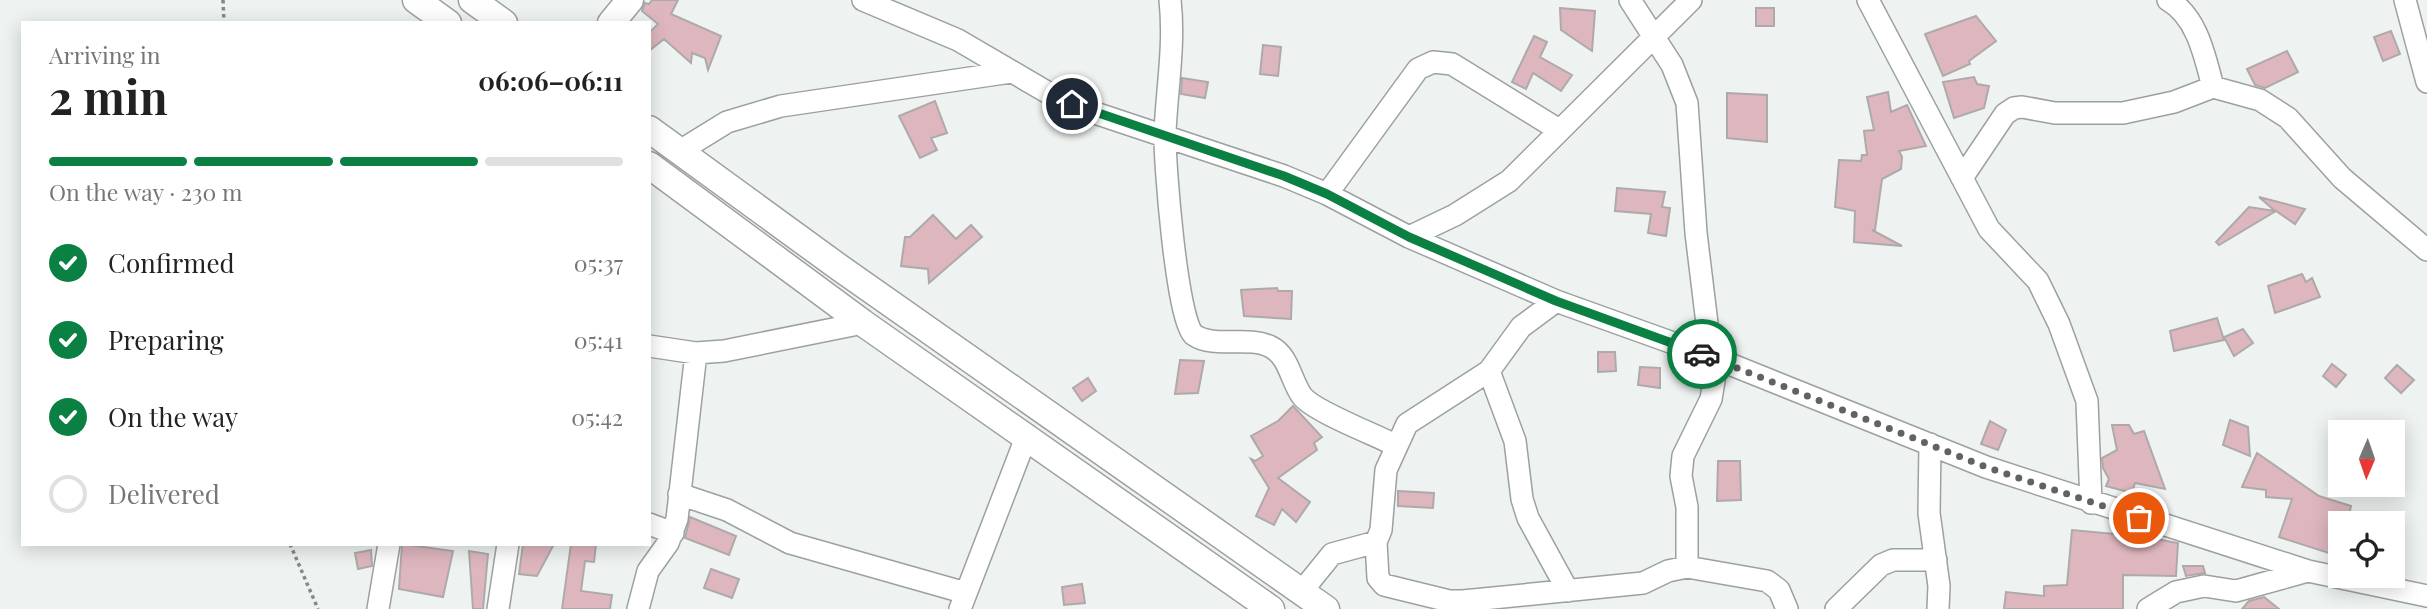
<!DOCTYPE html>
<meta charset="utf-8">
<style>
body{margin:0;font-family:"Playfair Display",serif;background:#f2f2f2;color:#222;height:100vh;display:flex;flex-direction:column;font-size:26px;white-space:nowrap}
*{box-sizing:border-box;margin:0}
p{font-size:23px;color:#767676}
.icon{flex:none;width:38px;height:38px;fill:none;stroke:currentColor;stroke-width:2;stroke-linecap:round;stroke-linejoin:round}
.map{position:relative;flex:1;overflow:hidden}
.side{position:absolute;left:21px;top:21px;width:630px;height:525px;display:flex;flex-direction:column;background:#fff;border-radius:0px;box-shadow:0 4px 18px #0003}
.side>*{flex:none}
.needle{width:46px;rotate:182deg}
.buttons{position:absolute;left:2328px;top:420px;display:grid;gap:14px}
.buttons a{display:grid;place-items:center;width:77px;height:77px;border-radius:0px;background:#fff;box-shadow:0 4px 18px #0003;font-size:35px}
.pin{position:absolute;display:grid;place-items:center;width:60px;height:60px;color:#fff;margin:-30px;border:4px solid #fff;border-radius:50%;box-shadow:0 2px 7px #0007}
.courier{position:absolute;display:grid;place-items:center;width:70px;height:70px;margin:-35px;border:5px solid #0b8043;border-radius:50%;background:#fff;color:#222;box-shadow:0 2px 9px #0007}
.overview em{font-style:normal;font-weight:700}
.overview div{display:flex;flex-direction:column-reverse}
.overview{display:flex;align-items:center;justify-content:space-between;height:119px;padding:0 28px}
h1{font-size:46px;font-weight:700;line-height:52px}
.bar{display:grid;grid-template-columns:repeat(4,1fr);gap:10px 7px;align-content:center;height:84px;padding:0 28px}
.bar i{height:9px;border-radius:5px;background:#e0e0e0}
.bar .active{background:#0b8043}
.bar p{grid-column:span 4}
ol{padding:0 28px;list-style:none}
li{display:flex;align-items:center;gap:21px;height:77px}
li p{margin-inline-start:auto}
li .icon{padding:7px;border-radius:50%;background:#0b8043;color:#fff;stroke-width:4}
li:last-child{color:#767676}
li i{width:38px;height:38px;border:4px solid #e0e0e0;border-radius:50%}
.map>svg:first-child{display:block}
.building{fill:#deb6be;stroke:#aea9aa;stroke-width:2}
.lines{fill:none;stroke-linecap:round;stroke-linejoin:round}
.minor-casing{stroke:#9ca19f;stroke-width:24}
.tertiary-casing{stroke:#9ca19f;stroke-width:29}
.path{stroke:#858987;stroke-width:3.5;stroke-dasharray:3.5 3.5;stroke-linecap:butt}
.minor{stroke:#fff;stroke-width:21}
.tertiary{stroke:#fff;stroke-width:26}
.done{stroke:#606362;stroke-width:7;stroke-dasharray:0 12.6}
.route{stroke:#0b8043;stroke-width:9}
</style>
<div class="map">
<svg width="2427" height="609" viewBox="0 0 2427 609">
<rect width="100%" height="100%" fill="#eef3f1"/>
<path class="building" d="M652,0H678L671,14L721,36L708,70L705,58L692,53L691,63L664,39L649,51V33L658,24L642,11L645,3L649,4Z
M1560,8L1595,11L1592,51L1561,30Z
M1756,8H1774V26H1756Z
M1976,16L1996,41L1969,61L1970,64L1943,76L1925,34Z
M2391,31L2400,54L2383,61L2374,37Z
M1534,36L1547,42L1540,57L1572,75L1561,91L1533,73L1526,89L1512,82Z
M1263,45L1281,47L1278,76L1260,74Z
M2287,51L2298,72L2265,88L2255,85L2247,69Z
M1974,77L1977,84L1989,86L1984,108L1954,118L1943,82Z
M1182,78L1208,82L1205,98L1181,94Z
M1888,92L1891,112L1907,105L1926,146L1899,151L1902,157L1901,169L1882,179L1875,230H1872L1902,246L1854,242L1855,211L1835,207L1839,160L1861,161L1862,155H1867L1864,131L1874,130L1867,97Z
M1727,93L1767,95V142L1727,138Z
M935,101L947,133L931,138L937,150L920,158L899,116Z
M1617,188L1665,192L1662,207L1670,208L1666,236L1648,233L1651,214L1615,211Z
M2259,197L2305,209L2295,224L2276,211L2219,245L2216,242L2249,207L2275,211Z
M933,215L956,239L971,225L982,237L929,283L928,269L901,266L905,237H910Z
M2302,274L2306,282L2312,278L2320,297L2275,313L2268,286Z
M1277,288L1278,291H1292L1291,319L1244,316L1241,290Z
M2217,318L2224,340L2174,351L2170,331Z
M2243,329L2253,343L2234,356L2224,337Z
M1598,352H1615L1616,371L1598,372Z
M1180,360L1204,361L1198,393L1175,394Z
M2332,364L2346,375L2336,387L2323,376Z
M2397,365L2414,380L2401,393L2385,378Z
M1640,367L1660,368V388L1638,385Z
M1088,378L1096,391L1082,401L1073,388Z
M1293,406L1322,437L1314,443L1317,450L1278,478L1310,502L1296,522L1282,509L1274,525L1256,516L1269,488L1251,459L1255,461L1263,456L1251,436L1278,421Z
M2230,420L2248,427L2250,456L2223,445Z
M1990,421L2006,430L1998,450L1981,444Z
M2112,425H2129L2134,434L2144,431L2165,489L2135,483L2132,493L2106,486L2109,479L2103,468L2102,458L2117,450Z
M2257,453L2319,496L2351,506L2347,523L2340,521L2338,556L2279,537L2292,499L2266,497V490L2242,487Z
M1718,461H1740L1741,500L1717,501Z
M1398,491L1434,493L1433,508L1398,506Z
M690,517L736,536L729,555L685,538Z
M2127,526L2147,533L2146,537L2178,543L2176,576L2123,575V609H2004L2006,592L2044,596V586L2067,585L2072,530L2126,535Z
M402,544L453,551L443,597L399,589Z
M523,544H554L537,576L519,574Z
M571,544H596L594,562L585,561L581,591L612,595L610,609H562Z
M371,550L372,566L358,569L355,553Z
M469,551L488,554L483,609H473Z
M2183,566H2203L2205,573L2186,576Z
M711,569L739,579L732,598L704,588Z
M1082,584L1085,603L1064,605L1062,587Z
M2264,597L2279,609H2242L2249,601Z"/>
<g class="lines">
<defs>
<path id="minor" d="M863,0L958,40L1057,98L1086,110L1284,176L1327,194L1409,237L1556,301L1712,357L1986,467L2308,571L2427,596
M1170,0C1175,44 1167,88 1165,132C1164,159 1177,323 1194,335C1215,349 1248,335 1271,347C1289,356 1291,381 1302,396C1313,411 1376,435 1395,445
M1630,0L1672,65L1687,103L1696,233L1714,381L1711,399L1683,456L1681,476L1687,507V567L1767,581L1779,590L1787,609
M1868,0L1989,229L2038,281L2059,324L2087,401L2091,503
M2168,0C2197,16 2205,57 2213,87
M2405,0L2427,82
M680,151L727,122L781,106L1011,72
M1962,178L2005,114L2014,108L2022,107L2055,113H2123L2174,102L2213,87L2260,100L2288,118L2342,178L2427,250
M1327,194L1418,69L1433,62L1452,64L1559,130
M1409,237L1455,215L1509,181L1691,0
M649,346L696,353L724,351L863,323
M1489,371L1515,441L1522,499L1528,518L1568,591
M1930,444L1929,513L1939,586L1938,609
M679,494L727,510L790,543L966,593
M649,524L673,533
M1376,542L1378,578L1384,585L1449,601H1463L1643,583L1668,571L1687,567
M1302,591L1332,554L1376,542L1381,530L1386,470L1407,424L1489,371L1521,327L1556,301
M378,609L389,544
M498,609L508,544
M638,609L648,571L668,543L677,519L696,353
M960,609L1027,435
M1836,609L1881,565L1893,560H1936
M2148,609L2176,592L2204,586L2236,591L2308,571"/>
<path id="tertiary" d="M416,0L448,23
M472,0L504,23
M611,23L630,0
M649,129L840,268L1326,609
M649,165L863,323L1271,609"/>
</defs>
<use href="#minor" class="minor-casing"/>
<use href="#tertiary" class="tertiary-casing"/>
<path class="path" d="M223,0L224,23
M290,544L318,609"/>
<use href="#minor" class="minor"/>
<use href="#tertiary" class="tertiary"/>
</g>
<g class="lines">
<path class="done" d="M1702,354L1986,467L2139,518"/>
<path class="route" d="M1072,104L1284,176L1327,194L1409,237L1556,301L1702,354"/>
</g>
</svg>
<div class="buttons">
<a><svg class="needle" viewBox="-14 -14 28 28"><path d="M0-13l5 13h-10z" fill="#e53935"/><path d="M0 13l5-13h-10z" fill="#767676"/></svg></a>
<a><svg class="icon" aria-label="locate" viewBox="0 0 24 24"><circle cx="12" cy="12" r="6"/><path d="M12 2v4M12 18v4M2 12h4M18 12h4"/></svg></a>
</div>
<div class="pin" style="left:2139px;top:518px;background:#ea580c"><svg class="icon" aria-label="bag" viewBox="0 0 24 24"><path d="M5 8h14l-1 12H6zM9 8a3 3 0 0 1 6 0"/></svg></div>
<div class="pin" style="left:1072px;top:104px;background:#1f2937"><svg class="icon" aria-label="home" viewBox="0 0 24 24"><path d="M3 11l9-7 9 7M6 9v11h12V9"/></svg></div>
<div class="courier" style="left:1702px;top:354px"><svg class="icon" aria-label="car" viewBox="0 0 24 24"><path d="M5 17H2v-5l4-1 3-4h7l3 4 3 1v5h-3M9 17h6M6 11h13"/><circle cx="7" cy="17" r="2"/><circle cx="17" cy="17" r="2"/></svg></div>
<section class="side">
<div class="overview"><div><h1>2 min</h1><p>Arriving in</p></div><em>06:06–06:11</em></div>
<div class="bar"><i class="active"></i><i class="active"></i><i class="active"></i><i></i><p>On the way · 230 m</p></div>
<ol>
<li><svg class="icon" aria-label="check" viewBox="0 0 24 24"><path d="M5 12l5 5 9-10"/></svg>Confirmed<p>05:37</p></li>
<li><svg class="icon" aria-label="check" viewBox="0 0 24 24"><path d="M5 12l5 5 9-10"/></svg>Preparing<p>05:41</p></li>
<li><svg class="icon" aria-label="check" viewBox="0 0 24 24"><path d="M5 12l5 5 9-10"/></svg>On the way<p>05:42</p></li>
<li><i></i>Delivered</li>
</ol>
</section>
</div>
